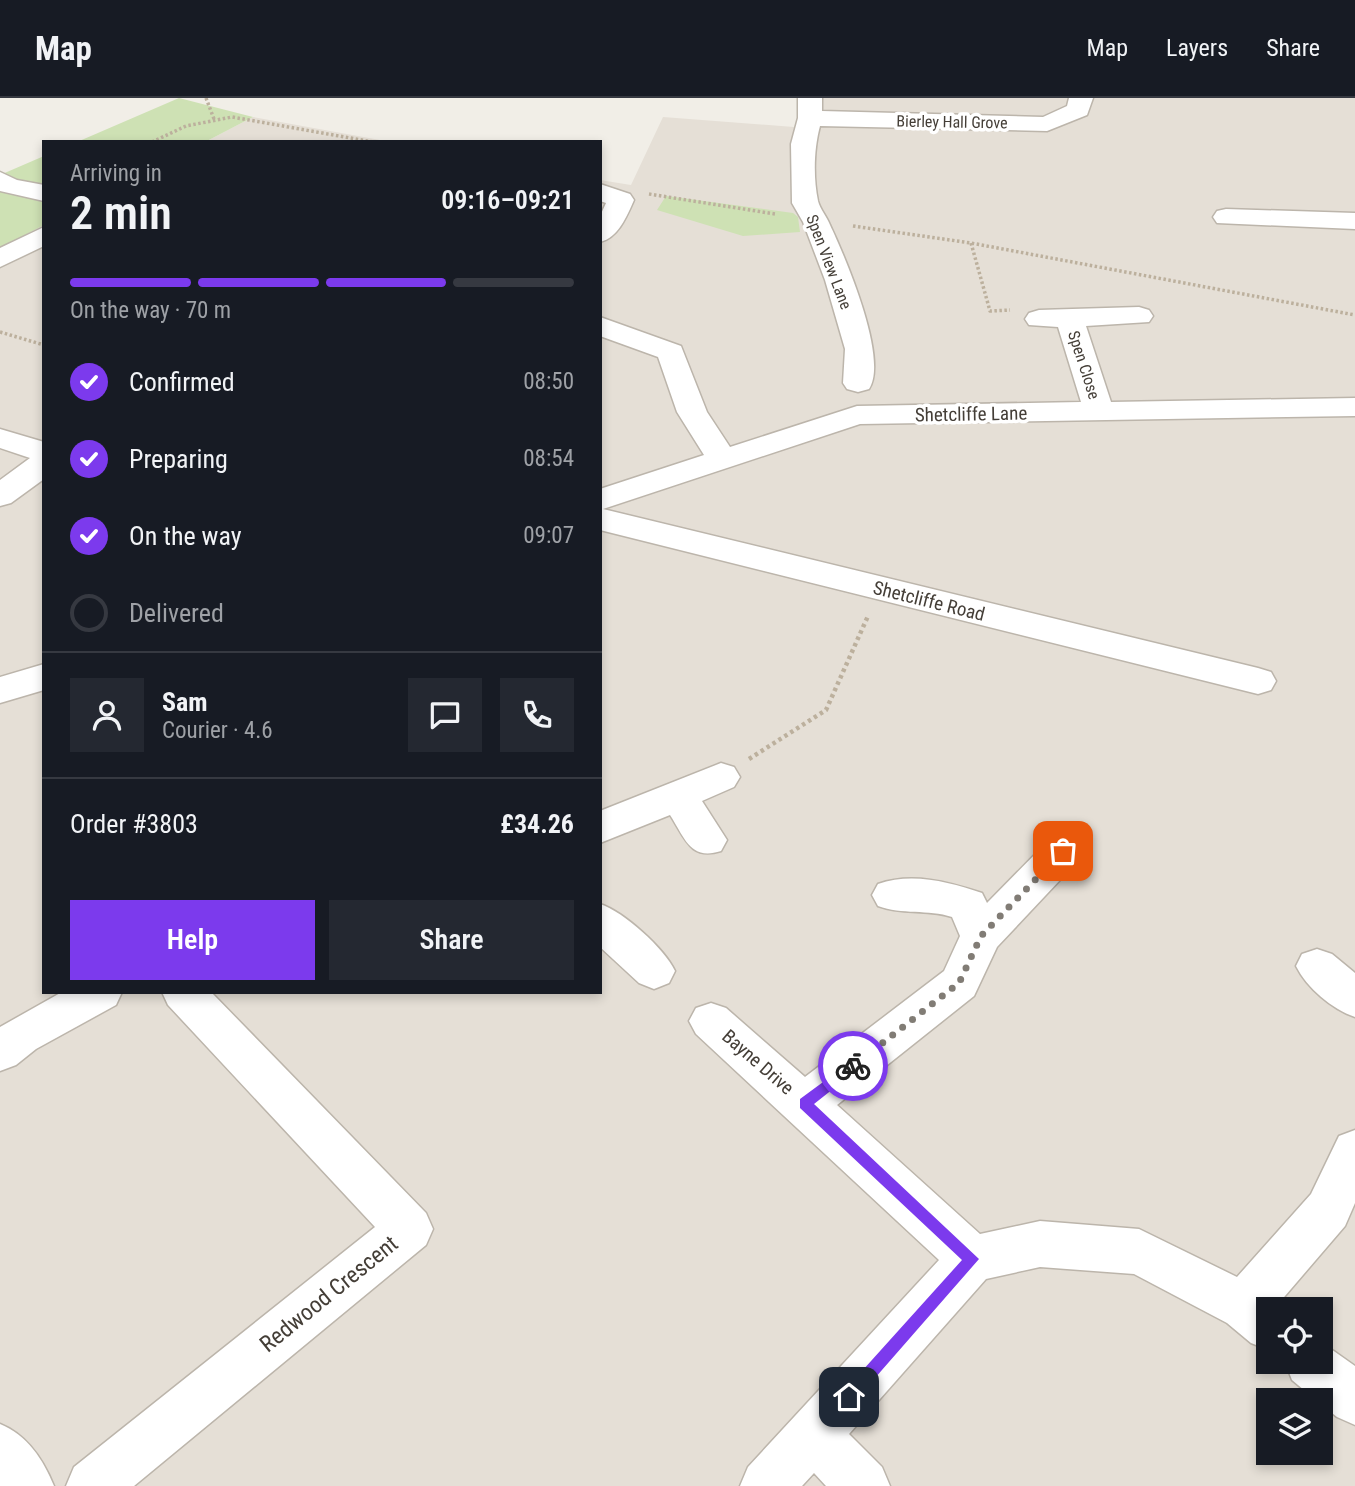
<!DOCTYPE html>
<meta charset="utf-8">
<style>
body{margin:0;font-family:"Roboto Condensed",sans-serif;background:#242831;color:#f1f3f6;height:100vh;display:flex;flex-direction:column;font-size:26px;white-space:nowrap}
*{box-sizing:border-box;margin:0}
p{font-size:23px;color:#9ea1a6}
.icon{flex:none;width:38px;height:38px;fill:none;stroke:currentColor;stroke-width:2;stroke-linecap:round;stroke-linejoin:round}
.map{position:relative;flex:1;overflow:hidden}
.drawer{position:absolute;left:42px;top:42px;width:560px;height:854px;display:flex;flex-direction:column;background:#171b24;border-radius:0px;box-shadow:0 4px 10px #0003}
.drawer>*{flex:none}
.fabs{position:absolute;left:1256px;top:1199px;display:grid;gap:14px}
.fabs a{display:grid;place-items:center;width:77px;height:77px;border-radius:0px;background:#171b24;box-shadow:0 4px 10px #0003;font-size:35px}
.pin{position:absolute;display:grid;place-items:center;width:60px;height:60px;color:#fff;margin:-30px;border-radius:14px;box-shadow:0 4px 10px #0006}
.courier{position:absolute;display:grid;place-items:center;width:70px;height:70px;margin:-35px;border:5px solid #7c3aed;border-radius:50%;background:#fff;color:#222;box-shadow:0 2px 9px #0007}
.summary em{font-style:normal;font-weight:600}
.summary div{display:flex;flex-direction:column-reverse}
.summary{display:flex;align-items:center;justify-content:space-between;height:119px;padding:0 28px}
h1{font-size:46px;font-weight:600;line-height:52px}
.bar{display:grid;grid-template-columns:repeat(4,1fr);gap:10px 7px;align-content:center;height:84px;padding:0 28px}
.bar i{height:9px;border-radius:5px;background:#363941}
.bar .active{background:#7c3aed}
.bar p{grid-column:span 4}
.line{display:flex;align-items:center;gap:18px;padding:0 28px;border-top:2px solid #363941}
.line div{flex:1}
.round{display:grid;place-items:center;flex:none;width:74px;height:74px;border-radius:0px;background:#242831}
ol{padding:0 28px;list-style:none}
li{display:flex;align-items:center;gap:21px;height:77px}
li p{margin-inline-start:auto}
li .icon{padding:7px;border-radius:50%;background:#7c3aed;color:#fff;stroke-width:4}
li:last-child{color:#9ea1a6}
li i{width:38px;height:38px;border:4px solid #363941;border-radius:50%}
.cta{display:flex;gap:14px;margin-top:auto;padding:14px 28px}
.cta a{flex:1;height:80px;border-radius:0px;background:#7c3aed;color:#fff;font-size:28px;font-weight:600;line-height:80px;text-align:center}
.cta a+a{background:#242831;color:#f1f3f6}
header{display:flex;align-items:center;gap:42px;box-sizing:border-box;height:98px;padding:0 35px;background:#171b24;border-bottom:2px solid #363941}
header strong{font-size:33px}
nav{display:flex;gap:38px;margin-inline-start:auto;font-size:24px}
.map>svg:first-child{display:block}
.residential{fill:#e5dfd6;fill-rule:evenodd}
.green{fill:#cee1b4}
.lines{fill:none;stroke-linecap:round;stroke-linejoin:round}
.minor-casing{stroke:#bcb5ab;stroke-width:3}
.path-far1{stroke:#bcb09d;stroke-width:3.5;stroke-dasharray:2.5 2.5;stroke-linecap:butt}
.path{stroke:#bcb09d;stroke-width:4.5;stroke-dasharray:3.5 3.5;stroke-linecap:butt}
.minor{fill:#fff;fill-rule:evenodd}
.route{fill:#7c3aed}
.done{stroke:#817c75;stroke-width:7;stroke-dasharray:0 12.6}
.labels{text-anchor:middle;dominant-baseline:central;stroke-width:7;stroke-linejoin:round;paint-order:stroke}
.far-street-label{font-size:16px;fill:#443e37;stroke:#fff}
.street-label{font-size:19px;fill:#443e37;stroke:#fff}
.near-street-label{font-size:23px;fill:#443e37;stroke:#fff}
</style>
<header>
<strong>Map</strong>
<nav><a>Map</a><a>Layers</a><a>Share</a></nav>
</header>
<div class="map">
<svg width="1355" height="1388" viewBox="0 0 1355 1388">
<rect width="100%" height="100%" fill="#f1eee7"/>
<path class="residential" d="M810,0H1355V1388H0V150L44,127V894H600V82L631,87L663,19L794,29L810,20ZM1269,1211H1321V1264H1269ZM1269,1302H1321V1354H1269Z
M253,19L391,44H205Z"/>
<path class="green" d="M179,0L253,19L205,44H77Z
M44,58V127L0,150V77Z
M666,98L793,115L798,119L800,134L743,138L657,112Z"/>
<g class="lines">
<defs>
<path id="minor" d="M798,0H822V13L1043,19L1067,8L1069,0H1093L1087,17L1047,33L820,28C814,50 813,79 818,103C820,111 827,119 830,127C845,159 889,261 869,291L858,294L847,291L843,285L845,251L825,182L803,124L792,105L791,46L798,20Z
M0,74L17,82L44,87V103L0,93Z
M600,86L630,96L634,102C627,118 618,140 600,144V118L606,105L600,103Z
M1226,111L1355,115V131L1217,125L1213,119L1217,113Z
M44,129V148L0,169V150Z
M1139,209L1149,212L1153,218L1149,224L1086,228L1111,304L1355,300V318L860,326L603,411L1258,570L1271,574L1276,583L1271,592L1258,596L600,432V391L704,357L677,314L658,259L600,238V219L681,248L707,314L730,349L857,308L1081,304L1058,229L1029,227L1025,221L1029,215L1039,212Z
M0,331L44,344V381L11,405L0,408V382L30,360L0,350Z
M44,566V592L0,605V579Z
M721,665L734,669L740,679L734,689L702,703L727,742L721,753C690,763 685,740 670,717L600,745V713Z
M1063,738L1077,742L1083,753L1077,764L997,849L974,898L837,1007L980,1136L1040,1123L1139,1131L1237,1179L1311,1096L1339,1038L1355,1032V1105L1345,1128L1279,1205L1287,1211H1269V1252L1251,1245L1227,1225L1134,1176L1040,1169L986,1181L849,1336L882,1369L890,1388H826L814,1375L802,1388H740L748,1369L939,1162L696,936L689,923L696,910L711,905L726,910L805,979L944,873L960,838L952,819C928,811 902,817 878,808L872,797L878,786C912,774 949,784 982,795L987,805L1049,742Z
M600,806C624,814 664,850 675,873L669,885L654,891L639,885L600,849Z
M1317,851L1332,856L1355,875V919C1332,911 1307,890 1296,868L1302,856Z
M62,894H122L116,907L36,951L16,967L0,973V929Z
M162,894H211L426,1115L433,1131L426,1147L134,1388H66L74,1369L375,1129L168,907Z
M1321,1244L1355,1268V1327L1337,1319L1321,1306V1302H1316L1292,1282L1285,1264H1321Z
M0,1326C27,1337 43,1361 54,1388H0Z"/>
</defs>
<use href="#minor" class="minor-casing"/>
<path class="path-far1" d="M206,0L214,21
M152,44L186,28L232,19L373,44
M649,96L775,116
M853,128L971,145L1355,217
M971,145L990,213L1010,212
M0,234L44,247"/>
<path class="path" d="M749,661L826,612L868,518"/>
<use href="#minor" class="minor"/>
</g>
<path class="route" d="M853,962L857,964V972L814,1006L979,1161L854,1304L849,1306L844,1304L841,1299L844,1293L962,1162L800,1010V1001Z"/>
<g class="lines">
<path class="done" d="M853,968L959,885L981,838L1063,753"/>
</g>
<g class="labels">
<g class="far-street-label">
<text transform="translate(952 24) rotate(1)">Bierley Hall Grove</text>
<text transform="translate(829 164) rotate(69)">Spen View Lane</text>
<text transform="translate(1084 267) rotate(72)">Spen Close</text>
</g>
<g class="street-label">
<text transform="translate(971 316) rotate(-1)">Shetcliffe Lane</text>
<text transform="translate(929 503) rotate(14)">Shetcliffe Road</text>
<text transform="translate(758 964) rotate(41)">Bayne Drive</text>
</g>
<g class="near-street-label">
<text transform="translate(329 1196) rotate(-39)">Redwood Crescent</text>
</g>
</g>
</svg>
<div class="fabs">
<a><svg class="icon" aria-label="locate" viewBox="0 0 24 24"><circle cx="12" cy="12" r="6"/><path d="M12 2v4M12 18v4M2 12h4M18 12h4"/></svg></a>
<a><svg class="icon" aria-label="layers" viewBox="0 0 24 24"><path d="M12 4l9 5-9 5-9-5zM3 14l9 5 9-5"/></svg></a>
</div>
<div class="pin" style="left:1063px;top:753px;background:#ea580c"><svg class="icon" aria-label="bag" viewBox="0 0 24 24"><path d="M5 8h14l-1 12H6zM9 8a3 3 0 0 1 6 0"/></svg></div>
<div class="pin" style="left:849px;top:1299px;background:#1f2937"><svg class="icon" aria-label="home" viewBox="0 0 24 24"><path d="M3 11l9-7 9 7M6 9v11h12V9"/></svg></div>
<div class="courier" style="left:853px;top:968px"><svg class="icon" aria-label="bike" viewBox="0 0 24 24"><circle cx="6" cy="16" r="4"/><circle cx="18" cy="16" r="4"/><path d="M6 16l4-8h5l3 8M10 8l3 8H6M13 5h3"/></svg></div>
<section class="drawer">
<div class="summary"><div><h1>2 min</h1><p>Arriving in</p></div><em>09:16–09:21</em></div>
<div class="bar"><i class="active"></i><i class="active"></i><i class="active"></i><i></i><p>On the way · 70 m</p></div>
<ol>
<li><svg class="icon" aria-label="check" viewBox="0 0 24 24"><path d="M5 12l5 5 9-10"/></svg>Confirmed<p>08:50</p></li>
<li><svg class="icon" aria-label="check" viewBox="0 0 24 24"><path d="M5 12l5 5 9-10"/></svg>Preparing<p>08:54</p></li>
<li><svg class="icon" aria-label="check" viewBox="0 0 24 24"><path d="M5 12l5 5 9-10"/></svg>On the way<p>09:07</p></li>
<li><i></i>Delivered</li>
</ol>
<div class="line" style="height:126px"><a class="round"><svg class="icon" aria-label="person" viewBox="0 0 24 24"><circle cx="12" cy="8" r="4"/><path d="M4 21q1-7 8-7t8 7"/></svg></a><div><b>Sam</b><p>Courier · 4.6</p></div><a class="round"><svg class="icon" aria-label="chat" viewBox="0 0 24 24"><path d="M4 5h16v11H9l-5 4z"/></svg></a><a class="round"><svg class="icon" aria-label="phone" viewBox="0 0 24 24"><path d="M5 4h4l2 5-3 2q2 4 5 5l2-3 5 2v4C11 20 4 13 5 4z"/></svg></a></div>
<div class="line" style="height:91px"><div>Order #3803</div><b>£34.26</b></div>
<div class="cta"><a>Help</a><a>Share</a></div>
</section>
</div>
